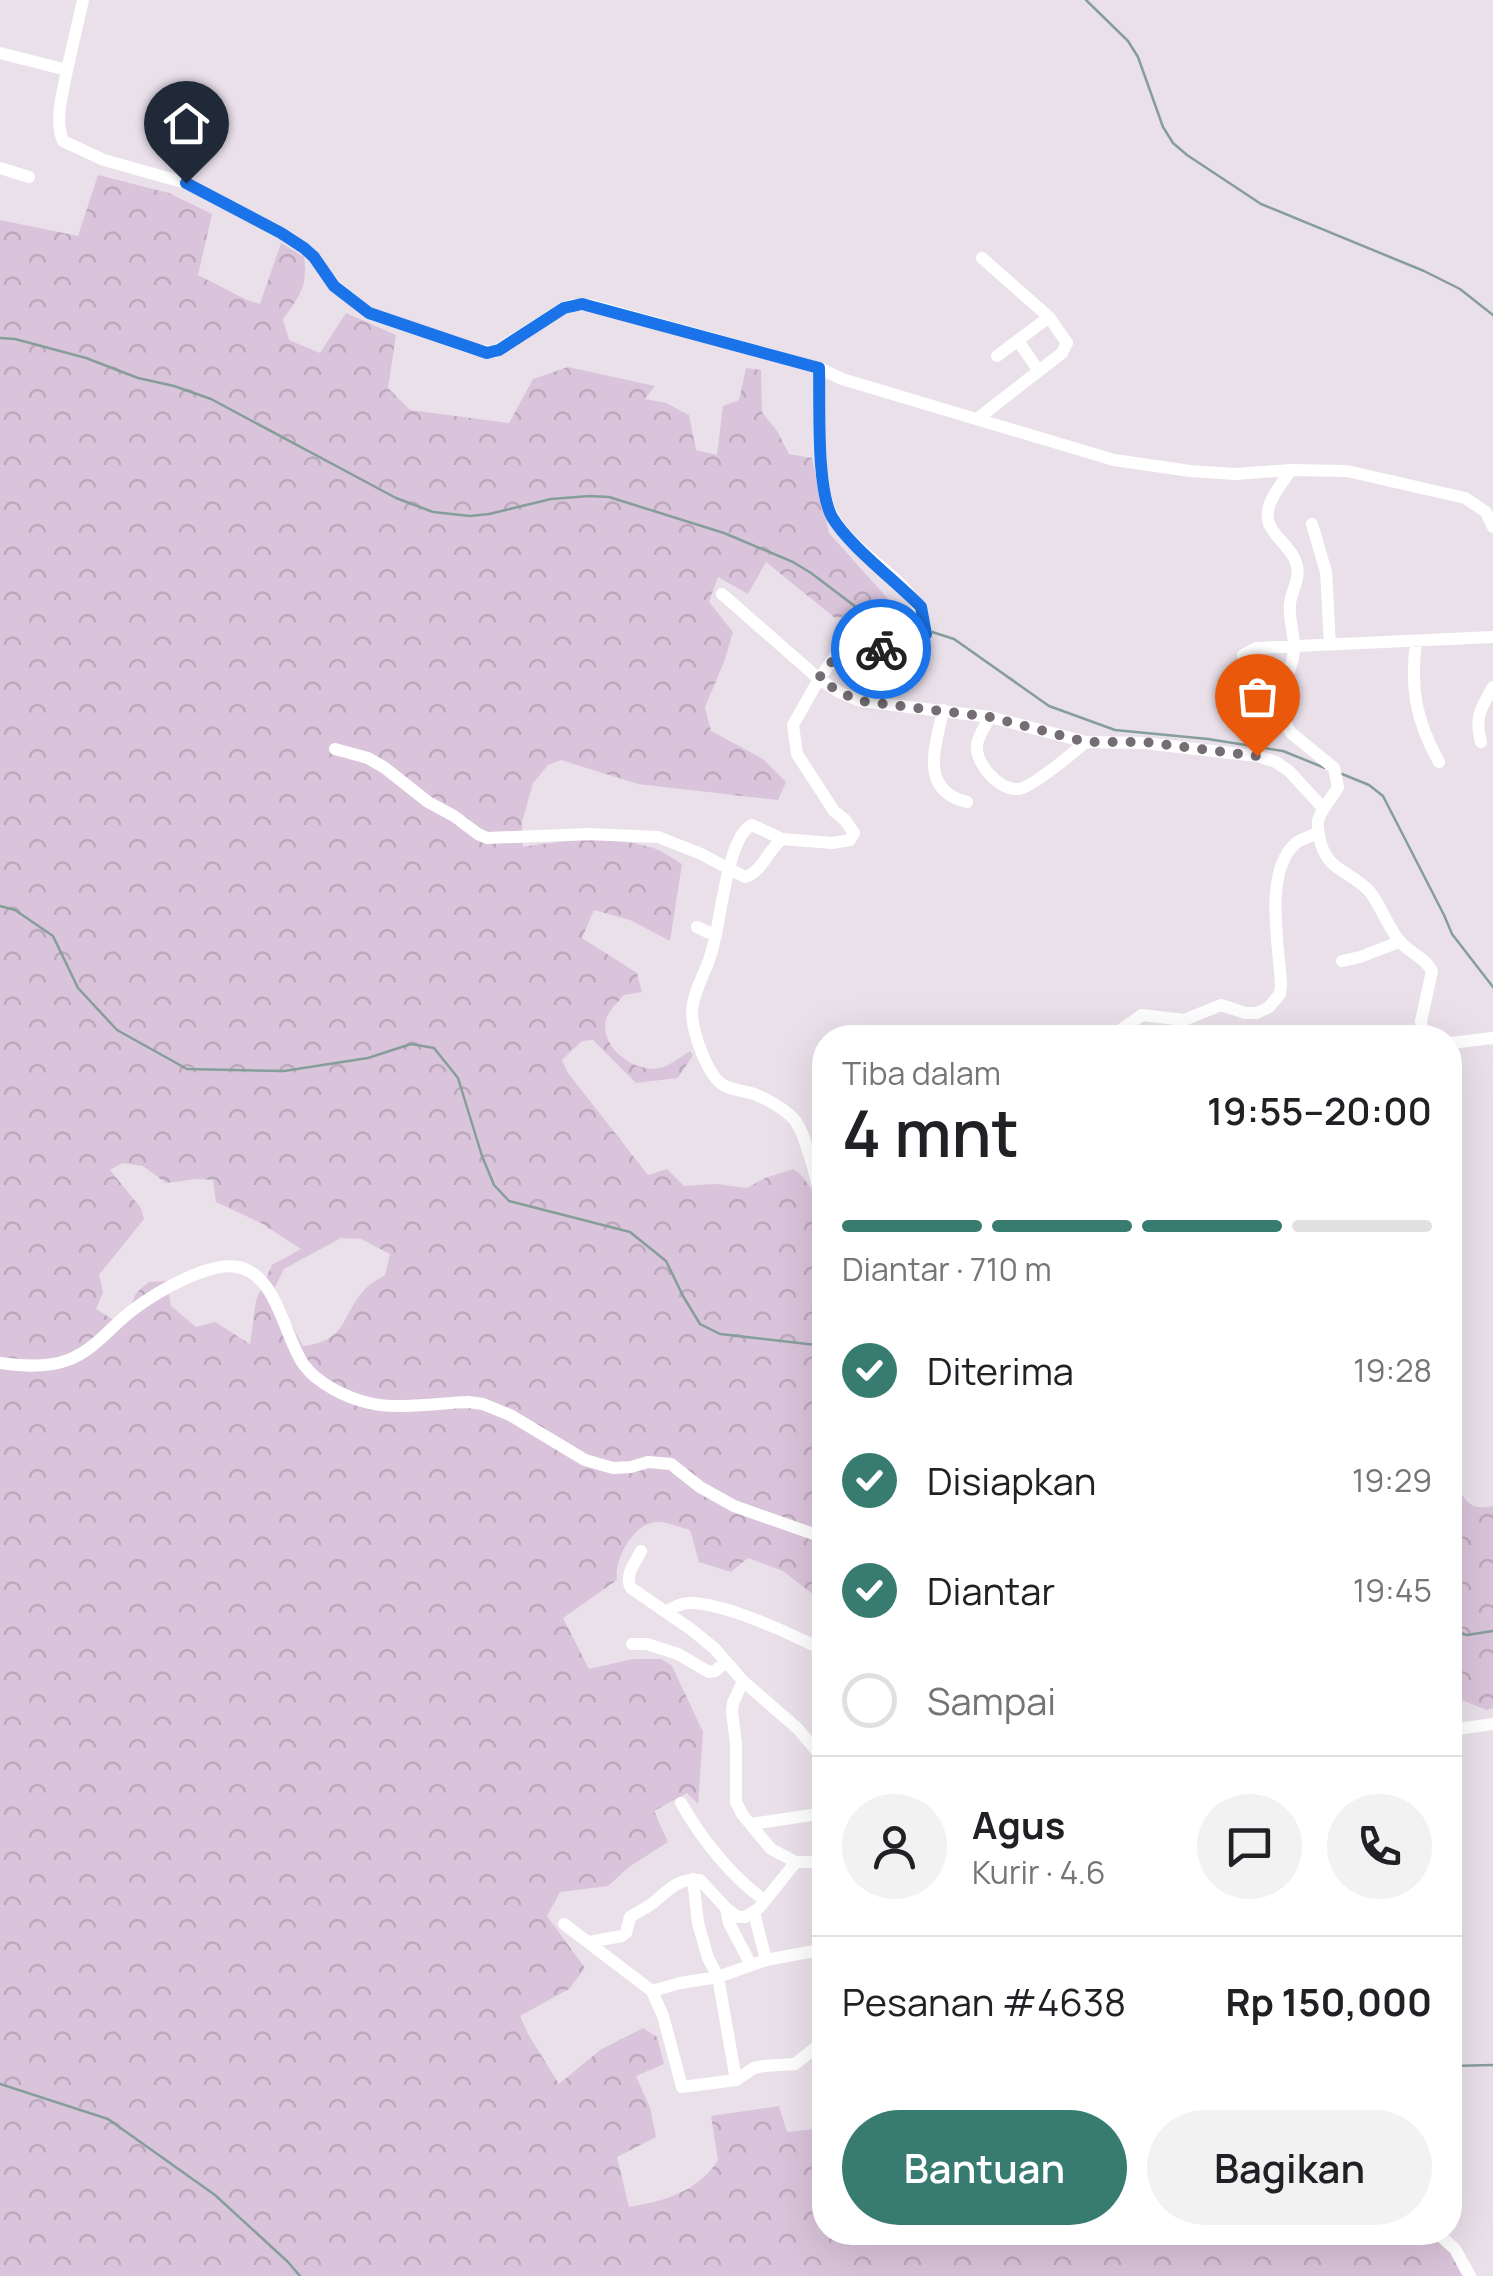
<!DOCTYPE html>
<html lang="id">
<meta charset="utf-8">
<style>
body{margin:0;font-family:Manrope,sans-serif;background:#f2f2f2;color:#202124;height:100vh;display:flex;flex-direction:column;font-size:38px;white-space:nowrap}
*{box-sizing:border-box;margin:0}
p{font-size:32px;color:#757577}
.icon{flex:none;width:55px;height:55px;fill:none;stroke:currentColor;stroke-width:2;stroke-linecap:round;stroke-linejoin:round}
.map{position:relative;flex:1;overflow:hidden}
.side{position:absolute;left:812px;top:1025px;width:650px;height:1220px;display:flex;flex-direction:column;background:#fff;border-radius:40px;box-shadow:0 10px 40px #0002}
.side>*{flex:none}
.pin{position:absolute;display:grid;place-items:center;width:85px;height:85px;color:#fff;margin:-102px -42px;border-radius:50% 50% 50% 0;rotate:-45deg;box-shadow:0 0 10px #0007}
.pin .icon{rotate:45deg}
.courier{position:absolute;display:grid;place-items:center;width:100px;height:100px;margin:-50px;border:8px solid #1a73e8;border-radius:50%;background:#fff;color:#222;box-shadow:0 2px 12px #0007}
.overview em{font-style:normal;font-weight:600}
.overview div{display:flex;flex-direction:column-reverse}
.overview{display:flex;align-items:center;justify-content:space-between;height:170px;padding:0 30px}
h1{font-size:65px;font-weight:600;line-height:75px}
.bar{display:grid;grid-template-columns:repeat(4,1fr);gap:15px 10px;align-content:center;height:120px;padding:0 30px}
.bar i{height:12px;border-radius:8px;background:#e0e0e0}
.bar .on{background:#387c71}
.bar p{grid-column:span 4}
.line{display:flex;align-items:center;gap:25px;padding:0 30px;border-top:2px solid #e0e0e0}
.line div{flex:1}
.round{display:grid;place-items:center;flex:none;width:105px;height:105px;border-radius:52px;background:#f2f2f2}
ol{padding:0 30px;list-style:none}
li{display:flex;align-items:center;gap:30px;height:110px}
li p{margin-inline-start:auto}
li .icon{padding:10px;border-radius:50%;background:#387c71;color:#fff;stroke-width:4}
li:last-child{color:#757577}
li i{width:55px;height:55px;border:5px solid #e0e0e0;border-radius:50%}
.action{display:flex;gap:20px;margin-top:auto;padding:20px 30px}
.action a{flex:1;height:115px;border-radius:60px;background:#387c71;color:#fff;font-size:40px;font-weight:600;line-height:115px;text-align:center}
.action a+a{background:#f2f2f2;color:#202124}
.map>svg:first-child{display:block}
.forest{fill:url(#forest-crowns);fill-rule:evenodd}
.lines{fill:none;stroke-linecap:round;stroke-linejoin:round}
.stream{stroke:#869e9a;stroke-width:2.5}
.minor{stroke:#fff;stroke-width:12}
.done{stroke:#746e74;stroke-width:10;stroke-dasharray:0 18}
.route{stroke:#1a73e8;stroke-width:12}
</style>
<div class="map">
<svg width="1493" height="2276" viewBox="0 0 1493 2276">
<defs>
<pattern id="forest-crowns" width="20" height="18" patternUnits="userSpaceOnUse" patternTransform="scale(2.5)"><rect width="20" height="18" fill="#dac4db"/><path d="M2 6a3 3 0 1 1 6 0M12 15a3 3 0 1 1 6 0" fill="none" stroke="#bca9bd"/></pattern>
</defs>
<rect width="100%" height="100%" fill="#eae0ea"/>
<path class="forest" d="M98,175L169,193L212,214L198,275L247,300L260,304L281,243L304,257C308,286 300,296 283,319L289,340L320,353L346,313L396,335L388,388L410,410L509,423L533,379L568,367L655,386L645,399L666,403L689,415L696,450L717,455L723,406L739,400L746,368L761,370L762,412L777,431L789,454L812,458L829,533L906,619L903,630L883,633L852,615L835,618L766,562L748,594L718,577L709,602L733,632L724,662L705,707L711,731L763,759L786,782L778,800L638,784L561,760L548,765L533,783L522,822L523,847C561,840 616,836 653,848C663,851 673,859 682,864L670,941L630,920L594,910L582,938L637,973L642,992L624,995C618,1002 608,1011 606,1020C599,1048 638,1076 663,1067C672,1064 682,1056 690,1051L693,1055L678,1078L636,1083L593,1040L582,1041L562,1060L568,1073L648,1175L667,1169L684,1186L715,1184L747,1188L765,1178L793,1169L801,1175L825,1207V1586L815,1596L783,1571L748,1558L731,1572L699,1562L690,1530C680,1528 666,1521 657,1522C633,1523 614,1560 617,1580L563,1618L589,1669L633,1659H661L672,1666L703,1732L698,1804L687,1793L654,1811L668,1842L629,1867L608,1886L560,1892L547,1916L585,1968L569,1989L520,2016L528,2034L559,2084L600,2050L643,2028L657,2037L664,2064L636,2076L650,2108L656,2137L617,2157L629,2207C664,2201 698,2192 718,2160L711,2116L779,2106L787,2132L825,2128V2232L1429,2233L1449,2250L1462,2276H0V220L78,236ZM122,1163L143,1166L166,1183L197,1179L213,1180L216,1202L261,1223L301,1249L272,1265L256,1300L250,1344L215,1322L196,1327L171,1306L167,1281L149,1282L136,1293L130,1307L115,1321L96,1309L103,1292L99,1275L144,1219L141,1208L110,1170ZM341,1238L361,1239L390,1254L385,1275C378,1279 370,1284 365,1289C341,1315 348,1341 303,1346L273,1291L284,1269Z
M1450,1474C1464,1492 1463,1513 1493,1506V1708L1487,1710L1459,1699L1450,1675Z"/>
<g class="lines">
<path class="stream" d="M1086,0L1128,41L1138,57L1163,127L1173,143L1187,155L1261,204L1424,271L1460,289L1493,315
M0,338L15,339L86,358L138,378L174,386L211,399L396,498L433,512L470,516L489,514L551,499L589,496L609,497L724,533L793,562L811,573L856,607L917,627
M929,631L954,639L1049,706L1115,730L1208,739L1283,751L1325,768
M1342,774L1369,785L1383,796L1444,915L1452,934L1493,987
M0,906L15,910L53,936L78,988L117,1030L187,1069L284,1071L368,1058L411,1044L434,1048L458,1078L482,1156L494,1185L509,1201L630,1232L666,1261L683,1296L700,1324L720,1334L825,1346
M1450,1630L1467,1635L1493,1631
M1450,2066L1493,2065
M0,2084L108,2119L215,2195L288,2262L300,2276"/>
<path class="minor" d="M0,53L67,70C63,92 54,120 63,141L104,160L186,183L281,233L304,248L314,257L334,285L369,313L477,350L494,352L564,308L573,305H590L819,368L842,379L1114,460L1190,471L1235,474L1291,470L1347,471L1465,498L1486,512L1493,527
M67,70L83,0
M0,168L29,177
M1019,342L1038,370
M997,356L1049,317
M977,419L1062,353L1067,343L1049,317L982,258
M1312,524L1326,572L1330,644
M722,594L819,679L839,692L860,701L990,717L1086,742L1144,743L1257,756L1276,762L1289,771L1323,808
M1416,642C1410,688 1416,721 1439,762
M1273,700C1283,687 1293,666 1294,650C1295,634 1288,619 1290,603C1293,586 1303,575 1294,558C1287,542 1264,531 1268,511C1270,497 1283,482 1291,470
M943,710C936,746 918,790 967,802
M990,717C986,725 977,737 977,746C976,765 1000,791 1019,789C1033,787 1074,752 1086,742
M1481,742C1474,719 1481,707 1493,687
M335,749L368,758L385,768L428,802L454,816L478,834L487,838L588,834L658,837L699,853L745,877C762,872 768,850 782,839L832,843L850,840L854,833L845,820L834,811L797,754L793,725L819,679L836,655L860,646L896,648L911,645L926,634C922,580 855,560 832,515C815,482 820,407 819,368
M782,839L752,825C734,833 726,881 722,901C718,921 716,941 709,960C703,977 693,993 692,1011C692,1031 707,1077 725,1086C734,1090 744,1091 754,1094C766,1098 784,1109 793,1118C805,1130 814,1172 819,1190L825,1196
M697,927L716,936
M1342,961L1360,957L1399,942
M1109,1038L1142,1015L1184,1020L1221,1005L1245,1013H1257L1269,1007L1280,994L1281,984C1279,946 1263,871 1296,843C1302,839 1311,836 1318,833
M1424,1038L1421,1021L1432,971C1424,956 1407,952 1398,939C1387,925 1381,906 1370,892C1352,871 1330,873 1321,844C1319,836 1317,829 1318,821C1321,808 1332,799 1338,787L1334,768L1291,733L1273,700L1245,663L1243,655L1256,648L1493,637
M1450,1043L1493,1038
M0,1363C22,1366 47,1368 68,1360C95,1350 111,1326 134,1309C157,1292 209,1261 238,1267C278,1275 284,1338 304,1365C318,1384 347,1398 369,1403C398,1410 439,1403 468,1402L483,1404L510,1415L585,1460L613,1468L631,1467L648,1462L671,1464L700,1487L734,1506L825,1538
M641,1551C635,1563 624,1576 631,1588L692,1630L715,1649L743,1681L798,1729L825,1761
M666,1612C673,1607 679,1604 688,1603C725,1602 791,1634 825,1651
M632,1644H647L678,1654L709,1672L715,1671L726,1662
M743,1681L733,1703L732,1711L736,1744V1802L742,1814L771,1849L796,1862
M1450,1730L1493,1724
M681,1803C703,1841 729,1874 764,1900
M751,1824L825,1813
M693,1879L698,1923L708,1958L718,1977L736,2080
M726,1908L729,1923L751,1965
M754,1913L766,1960
M564,1924L652,1991L663,2016L682,2087L736,2080L754,2068L764,2066L795,2064L825,2040
M589,1942L622,1936L626,1933L630,1917C637,1912 645,1909 653,1903C669,1890 677,1878 700,1880L726,1908L738,1917H745L758,1909L796,1862H825
M652,1991L680,1983L718,1977L766,1960L825,1949
M1436,2232L1455,2249L1470,2276"/>
</g>
<g class="lines">
<path class="done" d="M881,649C846,645 839,651 819,678L839,692L860,701L990,717L1086,742H1144L1257,756"/>
<path class="route" d="M186,183L281,233L304,248L314,257L334,286L369,313L487,353L499,350L564,308L582,304L819,368C820,404 816,487 832,517C849,546 896,581 921,607L926,634L910,645L881,649"/>
</g>
</svg>
<div class="pin" style="left:1257px;top:756px;background:#ea580c"><svg class="icon" aria-label="bag" viewBox="0 0 24 24"><path d="M5 8h14l-1 12H6zM9 8a3 3 0 0 1 6 0"/></svg></div>
<div class="pin" style="left:186px;top:183px;background:#1f2937"><svg class="icon" aria-label="home" viewBox="0 0 24 24"><path d="M3 11l9-7 9 7M6 9v11h12V9"/></svg></div>
<div class="courier" style="left:881px;top:649px"><svg class="icon" aria-label="bike" viewBox="0 0 24 24"><circle cx="6" cy="16" r="4"/><circle cx="18" cy="16" r="4"/><path d="M6 16l4-8h5l3 8M10 8l3 8H6M13 5h3"/></svg></div>
<section class="side">
<div class="overview"><div><h1>4 mnt</h1><p>Tiba dalam</p></div><em>19:55–20:00</em></div>
<div class="bar"><i class="on"></i><i class="on"></i><i class="on"></i><i></i><p>Diantar · 710 m</p></div>
<ol>
<li><svg class="icon" aria-label="check" viewBox="0 0 24 24"><path d="M5 12l5 5 9-10"/></svg>Diterima<p>19:28</p></li>
<li><svg class="icon" aria-label="check" viewBox="0 0 24 24"><path d="M5 12l5 5 9-10"/></svg>Disiapkan<p>19:29</p></li>
<li><svg class="icon" aria-label="check" viewBox="0 0 24 24"><path d="M5 12l5 5 9-10"/></svg>Diantar<p>19:45</p></li>
<li><i></i>Sampai</li>
</ol>
<div class="line" style="height:180px"><a class="round"><svg class="icon" aria-label="person" viewBox="0 0 24 24"><circle cx="12" cy="8" r="4"/><path d="M4 21q1-7 8-7t8 7"/></svg></a><div><b>Agus</b><p>Kurir · 4.6</p></div><a class="round"><svg class="icon" aria-label="chat" viewBox="0 0 24 24"><path d="M4 5h16v11H9l-5 4z"/></svg></a><a class="round"><svg class="icon" aria-label="phone" viewBox="0 0 24 24"><path d="M5 4h4l2 5-3 2q2 4 5 5l2-3 5 2v4C11 20 4 13 5 4z"/></svg></a></div>
<div class="line" style="height:130px"><div>Pesanan #4638</div><b>Rp 150,000</b></div>
<div class="action"><a>Bantuan</a><a>Bagikan</a></div>
</section>
</div>
